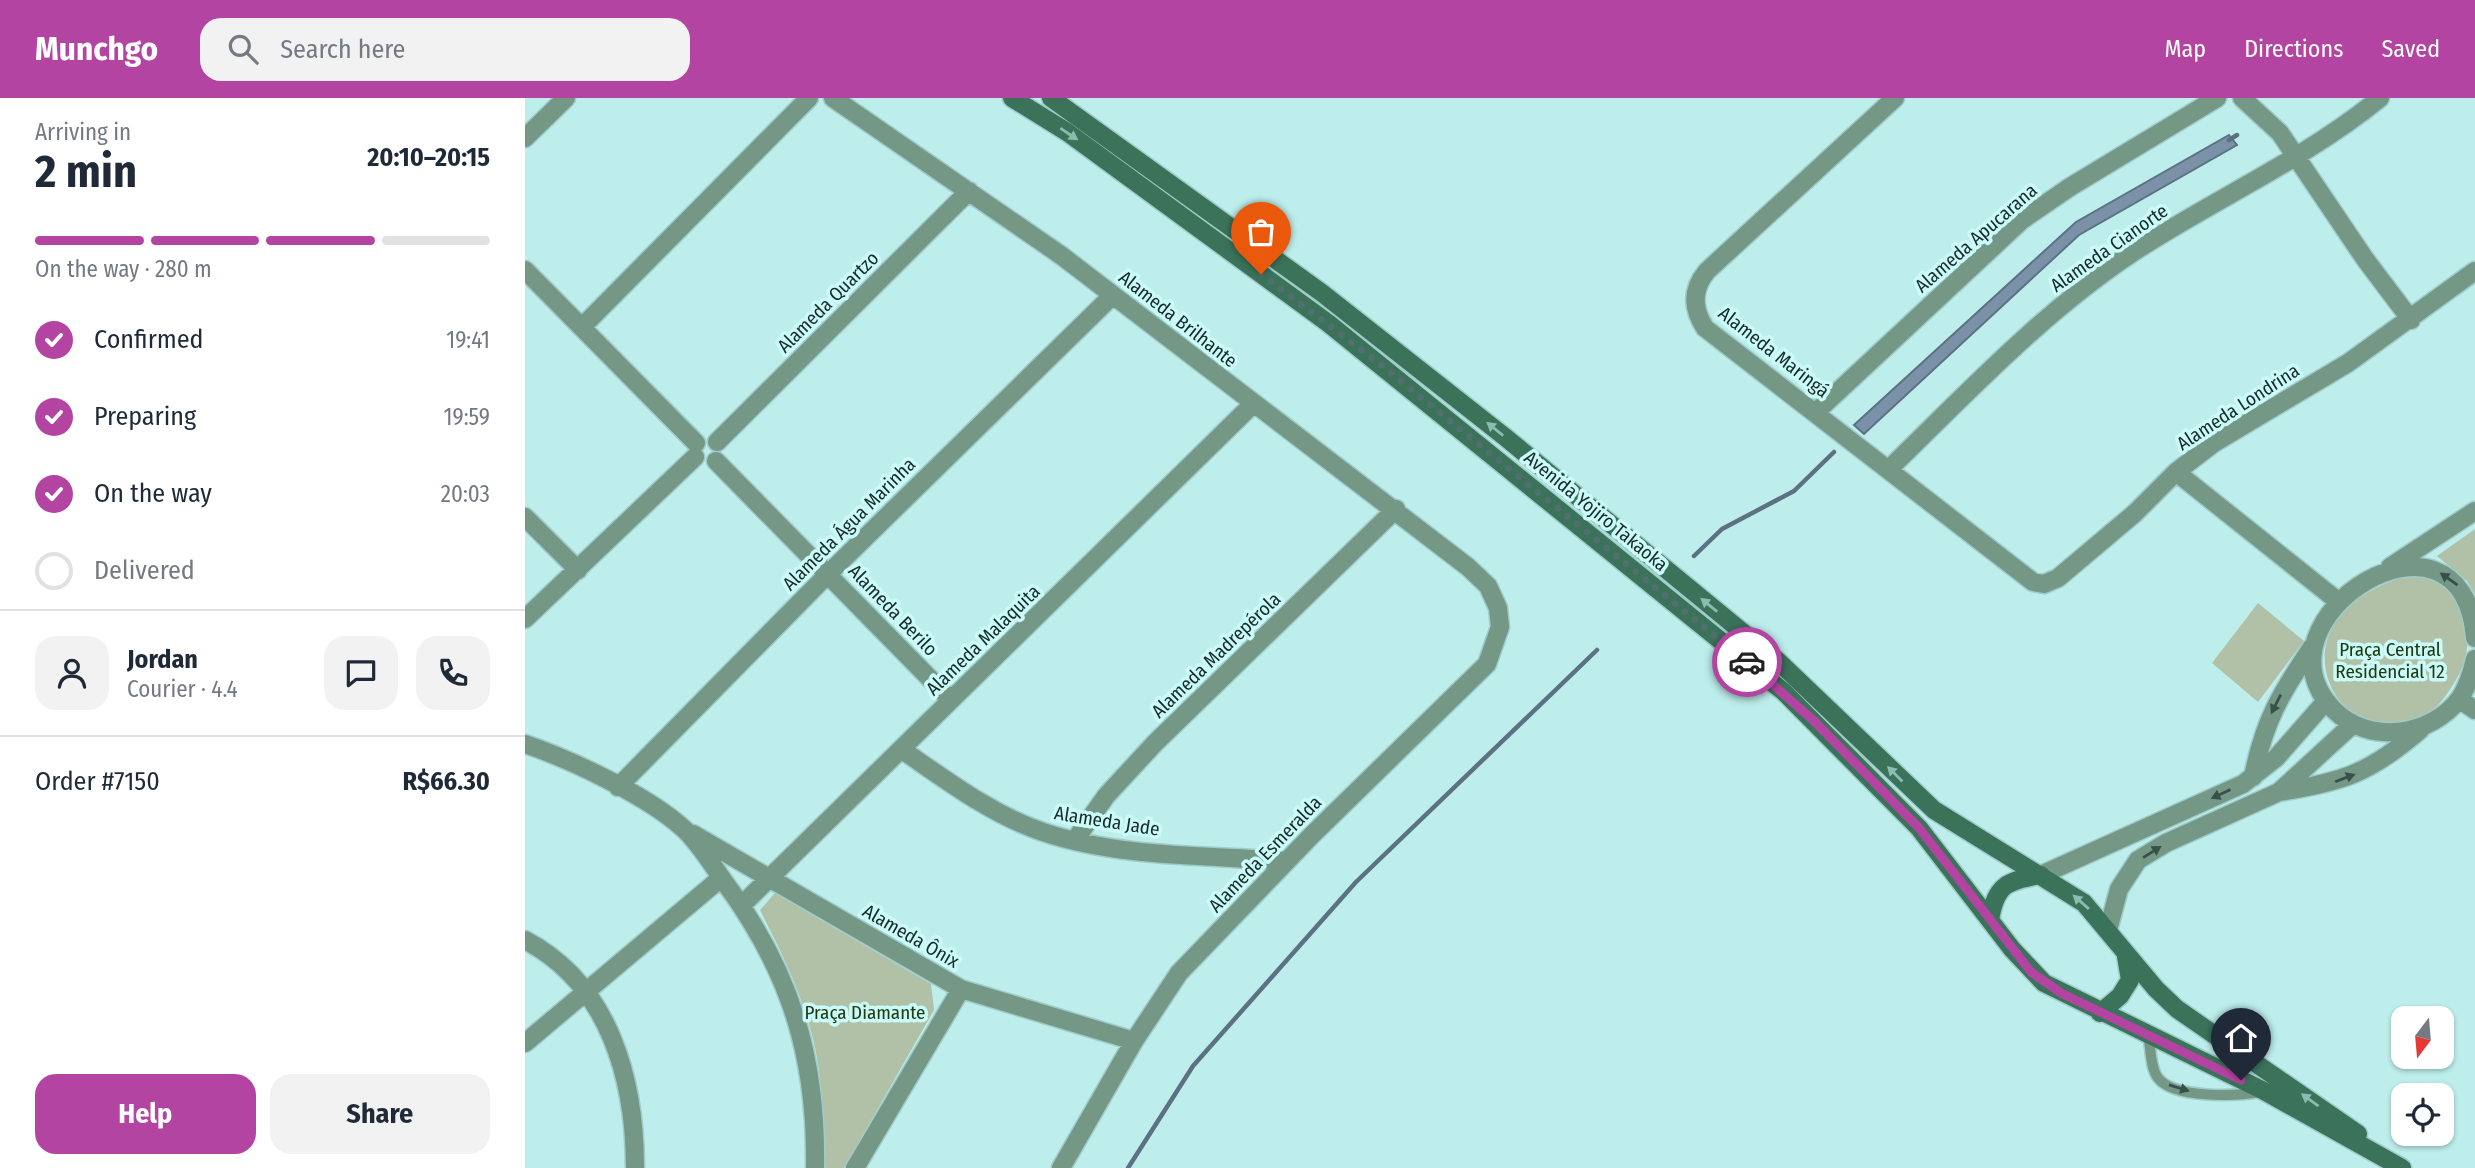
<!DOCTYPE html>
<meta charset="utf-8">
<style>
body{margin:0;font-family:"Fira Sans Condensed",sans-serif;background:#f2f2f3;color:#1f2937;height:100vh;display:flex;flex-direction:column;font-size:26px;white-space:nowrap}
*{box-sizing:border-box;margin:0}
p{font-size:23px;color:#747a83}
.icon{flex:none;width:38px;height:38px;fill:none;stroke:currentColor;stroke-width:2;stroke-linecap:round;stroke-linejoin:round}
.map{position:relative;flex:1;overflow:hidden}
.details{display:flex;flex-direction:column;background:#fff;width:525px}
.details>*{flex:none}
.needle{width:46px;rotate:196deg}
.fabs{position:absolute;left:1866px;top:908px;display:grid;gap:14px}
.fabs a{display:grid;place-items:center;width:63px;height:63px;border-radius:14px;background:#fff;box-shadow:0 2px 5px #0004;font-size:35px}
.pin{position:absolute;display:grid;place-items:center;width:60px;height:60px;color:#fff;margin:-72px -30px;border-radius:50% 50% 50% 0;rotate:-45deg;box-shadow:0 0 7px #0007}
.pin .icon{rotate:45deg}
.courier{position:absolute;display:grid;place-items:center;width:70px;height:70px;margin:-35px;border:5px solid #b444a1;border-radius:50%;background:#fff;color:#222;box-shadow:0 2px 9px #0007}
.head em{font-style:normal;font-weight:700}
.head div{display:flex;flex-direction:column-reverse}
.head{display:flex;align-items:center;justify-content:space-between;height:119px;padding:0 35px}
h1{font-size:46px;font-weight:700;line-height:52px}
.bar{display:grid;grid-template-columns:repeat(4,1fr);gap:10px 7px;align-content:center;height:84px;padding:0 35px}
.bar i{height:9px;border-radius:5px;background:#e0e1e3}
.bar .active{background:#b444a1}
.bar p{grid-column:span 4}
.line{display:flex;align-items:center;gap:18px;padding:0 35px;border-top:2px solid #e0e1e3}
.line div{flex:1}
.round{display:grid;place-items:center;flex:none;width:74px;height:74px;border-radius:21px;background:#f2f2f3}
ol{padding:0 35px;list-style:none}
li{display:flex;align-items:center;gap:21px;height:77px}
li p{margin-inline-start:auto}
li .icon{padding:7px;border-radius:50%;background:#b444a1;color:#fff;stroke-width:4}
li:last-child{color:#747a83}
li i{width:38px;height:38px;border:4px solid #e0e1e3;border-radius:50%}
.action{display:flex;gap:14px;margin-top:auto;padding:14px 35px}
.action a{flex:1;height:80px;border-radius:21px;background:#b444a1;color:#fff;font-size:28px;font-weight:700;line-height:80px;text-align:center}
.action a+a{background:#f2f2f3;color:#1f2937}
header{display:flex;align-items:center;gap:42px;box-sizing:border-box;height:98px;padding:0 35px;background:#b444a1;color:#fff}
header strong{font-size:33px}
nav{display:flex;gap:38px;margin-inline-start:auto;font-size:24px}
.search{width:490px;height:63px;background:#f2f2f3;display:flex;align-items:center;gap:18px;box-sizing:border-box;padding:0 24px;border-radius:21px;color:#747a83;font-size:26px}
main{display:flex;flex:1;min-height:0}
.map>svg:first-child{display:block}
.green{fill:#b0c1a8}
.water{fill:#7a91a8;stroke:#5c7282;stroke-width:2}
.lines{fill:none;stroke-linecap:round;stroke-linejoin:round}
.stream{stroke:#5c7282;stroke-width:4.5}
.lane-casing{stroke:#9fcbc8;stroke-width:13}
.street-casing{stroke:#9fcbc8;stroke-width:21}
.secondary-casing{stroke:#9fcbc8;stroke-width:21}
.lane{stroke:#749786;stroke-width:10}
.street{stroke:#749786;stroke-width:18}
.secondary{stroke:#3b725a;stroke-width:18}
.oneway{fill:#8abdb1}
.oneway2{fill:#38504a}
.done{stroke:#516f6d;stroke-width:7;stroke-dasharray:0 12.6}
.route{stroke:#b444a1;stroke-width:9}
.labels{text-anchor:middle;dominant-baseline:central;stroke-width:7;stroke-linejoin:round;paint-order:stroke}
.street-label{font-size:19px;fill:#172a29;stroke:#cafbf9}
.park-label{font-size:19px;fill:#20390f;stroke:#cafbf9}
</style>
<header>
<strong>Munchgo</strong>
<div class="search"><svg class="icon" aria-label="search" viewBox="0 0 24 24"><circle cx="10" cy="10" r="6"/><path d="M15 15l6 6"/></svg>Search here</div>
<nav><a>Map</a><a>Directions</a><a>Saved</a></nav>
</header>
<main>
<section class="details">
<div class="head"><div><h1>2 min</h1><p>Arriving in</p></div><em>20:10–20:15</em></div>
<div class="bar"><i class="active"></i><i class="active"></i><i class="active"></i><i></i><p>On the way · 280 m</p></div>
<ol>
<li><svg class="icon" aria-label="check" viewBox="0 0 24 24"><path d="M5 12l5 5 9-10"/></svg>Confirmed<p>19:41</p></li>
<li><svg class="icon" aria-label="check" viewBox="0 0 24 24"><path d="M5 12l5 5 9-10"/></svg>Preparing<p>19:59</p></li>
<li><svg class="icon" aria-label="check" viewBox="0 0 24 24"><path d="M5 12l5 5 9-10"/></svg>On the way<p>20:03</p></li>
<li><i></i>Delivered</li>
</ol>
<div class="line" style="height:126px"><a class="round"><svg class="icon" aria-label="person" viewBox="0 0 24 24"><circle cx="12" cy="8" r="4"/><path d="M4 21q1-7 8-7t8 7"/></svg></a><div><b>Jordan</b><p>Courier · 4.4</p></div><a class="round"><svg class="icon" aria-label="chat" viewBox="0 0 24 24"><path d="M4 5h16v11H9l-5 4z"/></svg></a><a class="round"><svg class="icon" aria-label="phone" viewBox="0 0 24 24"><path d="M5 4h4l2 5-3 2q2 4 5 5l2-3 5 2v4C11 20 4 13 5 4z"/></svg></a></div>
<div class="line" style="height:91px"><div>Order #7150</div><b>R$66.30</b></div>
<div class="action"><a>Help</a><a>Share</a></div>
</section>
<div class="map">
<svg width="1950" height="1070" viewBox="0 0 1950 1070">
<rect width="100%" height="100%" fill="#bdeeeb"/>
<path class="green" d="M1950,431V497L1942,483L1912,458Z
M1896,474L1929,491C1946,533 1950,557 1922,596C1844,704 1705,520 1896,474Z
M1733,505L1779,543L1733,604L1687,565Z
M250,795L406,886L409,912L319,1070H296C296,1028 299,983 288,941C277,895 256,854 235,812Z"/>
<path class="water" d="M1704,37L1712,47L1554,137L1339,336L1329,327L1551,124Z"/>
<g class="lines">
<path class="stream" d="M1704,42L1712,37
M1169,458L1197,431L1269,393L1309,354
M603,1070L668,968L831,784L1072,552"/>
<defs>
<path id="lane" d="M1623,937C1626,949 1625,970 1633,980C1649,1001 1712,998 1735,994"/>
<path id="street" d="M308,0L537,158L943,469L963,488L973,510L975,529L962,566L787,737L654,875L609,943L536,1070
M1370,0L1182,173C1167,191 1167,210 1180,230L1508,484L1519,486L1533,480L1610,415L1651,374L1689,345L1823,265L1950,173
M1717,0L1755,35L1840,161L1886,222
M0,40L41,0
M0,172L171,345
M57,229L284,0
M1291,314L1497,122L1545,89L1692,0
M192,344L444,93
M191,363L426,602
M1364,371C1441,296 1517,215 1607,155C1689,101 1779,62 1855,0
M1651,374L1814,504
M0,419L53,472
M1865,469L1950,413
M0,521L170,359
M1950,540C1937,384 1719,521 1809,612C1844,647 1906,639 1935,600C1943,588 1947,574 1950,561
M1934,601L1950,612
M0,646C47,662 123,698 159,731C174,745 186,765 198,782C265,872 292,958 290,1070
M376,651C421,682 467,717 518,734C595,760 682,757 761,763
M1728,679C1739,623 1756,595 1787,549
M93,689L303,476L588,197
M1754,694C1818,684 1845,675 1895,632
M168,736L436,891L609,943
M550,742L581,698L630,645L871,411
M1516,777L1718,686L1751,660L1801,603
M217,807L728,306
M1583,832L1594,791L1613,762L1641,745L1754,694L1828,626
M0,842C84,886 110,981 110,1070
M0,945L196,780
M330,1070L436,891"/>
<path id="secondary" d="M487,0L542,34L803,225L1259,594L1394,730L1487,851L1519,885L1739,993L1877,1070
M526,0L797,195L980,339L1254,564L1409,712L1559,805L1631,891L1652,911L1833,1036
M1465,822C1471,786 1482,783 1516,777
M1575,915L1595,898L1605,882L1601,858"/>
</defs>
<use href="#lane" class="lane-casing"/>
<use href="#street" class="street-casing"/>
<use href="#secondary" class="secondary-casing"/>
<use href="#lane" class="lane"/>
<use href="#street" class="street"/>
<use href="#secondary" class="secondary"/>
</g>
<defs><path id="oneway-solid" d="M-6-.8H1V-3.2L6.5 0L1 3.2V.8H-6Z" transform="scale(1.75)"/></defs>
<g class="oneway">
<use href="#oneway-solid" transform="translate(544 36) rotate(34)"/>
<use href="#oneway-solid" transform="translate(970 331) rotate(-141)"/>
<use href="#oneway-solid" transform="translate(1184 507) rotate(-141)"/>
<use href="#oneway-solid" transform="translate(1370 676) rotate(-135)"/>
<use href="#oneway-solid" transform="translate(1556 804) rotate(-139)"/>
<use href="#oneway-solid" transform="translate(1785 1002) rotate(-144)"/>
</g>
<g class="oneway2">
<use href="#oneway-solid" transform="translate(1924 481) rotate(-145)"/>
<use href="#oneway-solid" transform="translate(1751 606) rotate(117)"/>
<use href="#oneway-solid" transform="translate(1820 680) rotate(-21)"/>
<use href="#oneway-solid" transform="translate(1696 696) rotate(155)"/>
<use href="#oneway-solid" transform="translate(1627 754) rotate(-32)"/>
<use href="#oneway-solid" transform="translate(1654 990) rotate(17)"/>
</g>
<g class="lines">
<path class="done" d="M736,176L850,262L1222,564"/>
<path class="route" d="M1222,564L1289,623L1394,730L1506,874L1536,895L1716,982"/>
</g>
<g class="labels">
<g class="street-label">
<text transform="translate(1451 140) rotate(-41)">Alameda Apucarana</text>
<text transform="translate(1584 150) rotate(-35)">Alameda Cianorte</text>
<text transform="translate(303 204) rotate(-45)">Alameda Quartzo</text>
<text transform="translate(653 221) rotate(38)">Alameda Brilhante</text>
<text transform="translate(1249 254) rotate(38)">Alameda Maringá</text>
<text transform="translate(1713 309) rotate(-33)">Alameda Londrina</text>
<text transform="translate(1071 413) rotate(39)">Avenida Yojiro Takaoka</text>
<text transform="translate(324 426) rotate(-45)">Alameda Água Marinha</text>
<text transform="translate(368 512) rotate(46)">Alameda Berilo</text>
<text transform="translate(458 542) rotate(-44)">Alameda Malaquita</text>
<text transform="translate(691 557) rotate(-44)">Alameda Madrepérola</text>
<text transform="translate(582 723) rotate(9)">Alameda Jade</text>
<text transform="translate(740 756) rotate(-46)">Alameda Esmeralda</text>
<text transform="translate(386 838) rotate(30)">Alameda Ônix</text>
</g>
<g class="park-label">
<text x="1865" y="551">Praça Central<tspan x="1865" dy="22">Residencial 12</tspan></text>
<text x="340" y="914">Praça Diamante</text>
</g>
</g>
</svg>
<div class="fabs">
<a><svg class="needle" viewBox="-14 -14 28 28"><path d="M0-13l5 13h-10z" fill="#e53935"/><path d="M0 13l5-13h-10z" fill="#747a83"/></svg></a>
<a><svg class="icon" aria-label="locate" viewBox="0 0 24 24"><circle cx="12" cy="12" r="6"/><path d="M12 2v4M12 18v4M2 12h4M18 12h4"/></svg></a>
</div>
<div class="pin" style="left:736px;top:176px;background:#ea580c"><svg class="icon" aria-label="bag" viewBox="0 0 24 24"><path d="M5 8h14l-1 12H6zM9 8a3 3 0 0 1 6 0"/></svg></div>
<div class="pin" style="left:1716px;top:982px;background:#1f2937"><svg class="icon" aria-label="home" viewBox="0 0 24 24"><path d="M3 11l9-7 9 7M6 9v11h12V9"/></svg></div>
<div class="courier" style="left:1222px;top:564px"><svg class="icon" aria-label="car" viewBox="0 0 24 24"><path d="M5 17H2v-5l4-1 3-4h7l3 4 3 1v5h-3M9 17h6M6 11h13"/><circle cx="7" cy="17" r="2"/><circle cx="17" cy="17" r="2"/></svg></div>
</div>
</main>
